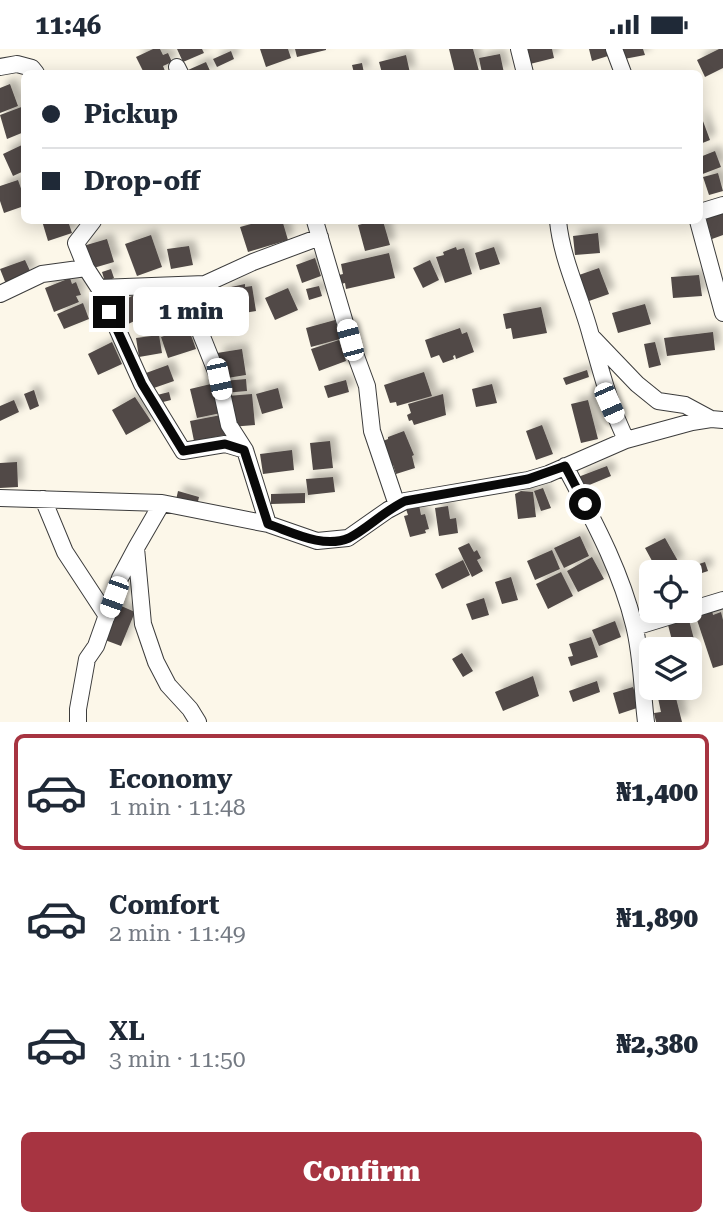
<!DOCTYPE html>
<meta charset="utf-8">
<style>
:root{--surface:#fff;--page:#f2f2f3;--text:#1f2937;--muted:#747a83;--line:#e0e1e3;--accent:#a73441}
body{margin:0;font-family:"Roboto Serif",serif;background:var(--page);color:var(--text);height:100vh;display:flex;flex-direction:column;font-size:26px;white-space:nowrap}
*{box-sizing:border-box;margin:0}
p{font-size:23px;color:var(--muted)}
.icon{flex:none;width:38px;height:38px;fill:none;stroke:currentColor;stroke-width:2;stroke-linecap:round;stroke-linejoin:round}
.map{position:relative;height:673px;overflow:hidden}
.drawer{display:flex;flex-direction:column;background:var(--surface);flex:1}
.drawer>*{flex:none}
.guide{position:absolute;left:21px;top:21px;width:682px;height:154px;border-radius:10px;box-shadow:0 4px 18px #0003;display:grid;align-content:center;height:154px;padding:0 21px;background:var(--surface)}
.controls{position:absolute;left:639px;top:511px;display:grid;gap:14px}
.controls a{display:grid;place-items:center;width:63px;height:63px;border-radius:10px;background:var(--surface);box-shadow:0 4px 18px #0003;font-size:35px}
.end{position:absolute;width:32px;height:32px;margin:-16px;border:9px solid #090909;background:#fff;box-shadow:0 0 0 4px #fff}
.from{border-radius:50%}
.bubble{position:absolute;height:49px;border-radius:10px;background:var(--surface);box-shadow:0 4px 18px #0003;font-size:23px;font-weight:800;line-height:49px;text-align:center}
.car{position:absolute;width:21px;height:42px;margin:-21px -10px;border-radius:9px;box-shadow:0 0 5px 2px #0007;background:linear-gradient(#fff 24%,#345 0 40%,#fff 0 76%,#345 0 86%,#fff 0)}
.guide b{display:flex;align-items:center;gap:24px;height:66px;font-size:26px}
.guide b+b{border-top:2px solid var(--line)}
.guide i{width:18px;height:18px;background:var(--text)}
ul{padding:12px 0 0;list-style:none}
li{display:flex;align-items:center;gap:21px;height:116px;margin:0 14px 10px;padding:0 7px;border:4px solid transparent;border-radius:10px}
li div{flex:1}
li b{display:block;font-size:26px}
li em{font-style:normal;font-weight:800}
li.on{border-color:var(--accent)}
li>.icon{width:63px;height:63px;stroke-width:1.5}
.button{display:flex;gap:14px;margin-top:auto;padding:14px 21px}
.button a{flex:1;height:80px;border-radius:10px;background:var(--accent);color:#fff;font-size:28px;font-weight:800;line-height:80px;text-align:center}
.status{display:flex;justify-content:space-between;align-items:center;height:49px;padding:0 35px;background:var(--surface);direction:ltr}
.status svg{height:19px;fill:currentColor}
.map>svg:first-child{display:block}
.building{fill:#514a47;filter:url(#shadow)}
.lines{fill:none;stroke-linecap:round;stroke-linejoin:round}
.street-casing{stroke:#3c3c3c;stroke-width:18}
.street{stroke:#fff;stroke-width:16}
.route{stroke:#090909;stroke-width:9}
</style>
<div class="status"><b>11:46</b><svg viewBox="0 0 49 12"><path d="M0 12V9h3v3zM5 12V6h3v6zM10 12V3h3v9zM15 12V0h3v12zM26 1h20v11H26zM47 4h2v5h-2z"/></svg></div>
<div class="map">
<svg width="723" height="673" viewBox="0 0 723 673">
<defs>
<filter id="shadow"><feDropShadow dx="6" dy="-6" stdDeviation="3.5" flood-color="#0004"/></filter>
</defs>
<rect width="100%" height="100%" fill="#fcf7e9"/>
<!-- building -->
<path class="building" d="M153,0H160L163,6L168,4L172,13L163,17L165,22L159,24H144L136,8Z
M177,0H202L204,4L183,13Z
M260,0H288L291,9L266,18Z
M295,0H326V1L297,8Z
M449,0H473L479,22L455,24Z
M526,0H552L554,9L530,15Z
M589,0H606L608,7L592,12Z
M617,0H643L645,6L619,11Z
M719,0H723V19L705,28L697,11Z
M231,2L234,10L217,18L213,10Z
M500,5L504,24H482L479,9Z
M406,6L410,24H382L379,13Z
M206,13L211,24H190L188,21Z
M362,14L364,24H354L352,16Z
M10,35L18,57L0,64V39Z
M24,57V83L7,90L0,66Z
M700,64L710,91L700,95Z
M24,95V122L13,127L3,105Z
M715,102L721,118L700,126V108Z
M718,124L723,142L709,146L703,128Z
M18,131L24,148V157L4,164L0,152V137Z
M723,159V186L712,190L704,165Z
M42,172H68L72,184L48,192Z
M262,172H279L280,175L283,174L288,191L248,203L240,178Z
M374,172H383L390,196L365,202L358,176Z
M598,184L600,204L575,206L573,187Z
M151,186L162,218L137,227L125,195Z
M107,190L114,213L90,220L83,197Z
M189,197L193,216L171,220L167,200Z
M456,198L457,201L464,199L472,225L445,234L436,208L444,206L443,203Z
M494,198L500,215L480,221L475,204Z
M389,204L395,229L346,240L345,234L341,235L339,226L343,225L341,215Z
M315,209L321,227L302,234L296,216Z
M25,211L31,224L6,235L0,220Z
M430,211L439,231L423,239L413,219Z
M599,219L609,245L589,252L579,226Z
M111,220L114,229L105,233L102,223Z
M699,226L702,247L673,249L671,228Z
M70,229L72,235L76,233L81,246L76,247L79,253L54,263L45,239Z
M245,235V238L252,237L256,262L226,267L222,243L231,241V238Z
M319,237L322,247L309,251L306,240Z
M288,239L298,261L275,271L265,249Z
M134,246L145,267L126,276L116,255Z
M83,254L89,270L64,280L57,265Z
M645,255L651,275L618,284L612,264Z
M541,258L547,284L513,290L511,279L506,280L503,265Z
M191,270L193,277L188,278L196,300L168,309L161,288L182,281L179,274Z
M335,271L340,290L311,298L306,279Z
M460,279L462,285L467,283L474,303L456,310L455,306L453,307L454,310L443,314L439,306L431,309L425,291Z
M713,283L715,301L667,307L664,289Z
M159,286L162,304L139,308L136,289Z
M339,291L346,312L319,322L311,300Z
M112,293L122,315L98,326L88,305Z
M655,293L661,316L649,319L644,295Z
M242,300L246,326L221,330L217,304Z
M168,316L174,332L151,340L146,324Z
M587,321L589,328L566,336L563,329Z
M424,323L432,347L397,357L396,353L390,354L384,336Z
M246,330L247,342L224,344L223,332Z
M346,331L349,343L328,349L324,337Z
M215,334L221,364L197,369L190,340Z
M492,335L497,354L476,358L472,340Z
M278,339L283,359L262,365L256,345Z
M34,341L39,357L30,361L24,345Z
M169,343L171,351L159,354L157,346Z
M252,345L255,376L230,378L227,347Z
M443,345L446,366L414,376L412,371L409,372L407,366L411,364L408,355Z
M135,348L151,372L126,386L112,361Z
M14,351L19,363L0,372V357Z
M588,351L598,390L581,394L571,355Z
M221,366L225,386L194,392L190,372Z
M542,376L553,405L536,411L526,382Z
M404,382L414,406L412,407L415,419L396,425L393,416L388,418L383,392L388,390V388Z
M330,392L333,419L313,421L310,394Z
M292,401L294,421L263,425L260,405Z
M17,413L18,438L0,439V414Z
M607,417L611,427L582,439L578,428Z
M333,428L335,443L308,446L306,430Z
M543,439L551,459L541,462L534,442Z
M178,442L199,448L197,457L176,451Z
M521,442L533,443L536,468L518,470L515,445Z
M305,444V454L271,455V445Z
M419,456L421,466L425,465L429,480L425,481L426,484L410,488L404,467L408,466L406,460Z
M448,457L450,470L456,469L458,484L439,487L435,459Z
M580,487L589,507L564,519L554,499Z
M665,489L678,512L663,523L661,519L657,521L645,499Z
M469,494L474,503L477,501L481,509L477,511L483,522L472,528L458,499Z
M552,501L560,520L535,531L527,512Z
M592,508L604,530L578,543L567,522Z
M463,511L470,526L442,540L435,525Z
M705,513L708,522L696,526L693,517Z
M561,523L573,547L548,560L536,535Z
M511,528L518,551L502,555L495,533Z
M484,549L489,566L472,571L466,555Z
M119,556L135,563L121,597L105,591Z
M712,561L713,566L721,563L723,571V616L713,619L697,571L701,569L700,565Z
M689,571L695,594L674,599L668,576Z
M615,572L621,588L599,597L592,581Z
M591,588L598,608L571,617L568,608L573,607L569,595Z
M462,604L473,622L463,628L452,610Z
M533,627L539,647L503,662L495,643Z
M597,632L600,643L573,653L569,642Z
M633,638L640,658L619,665L613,644Z
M675,645L682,673H656L654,664L661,663L658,649Z"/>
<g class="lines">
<!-- street casing -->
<g class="street-casing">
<path id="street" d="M519,0L525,24
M614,0L623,24
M0,18L17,15L32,19L36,24
M177,18L180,24
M700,163L723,156
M93,172L76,194L86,219L99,239L205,235L253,213L320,188
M315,172L350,291L367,337L372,382L397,456
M558,172C562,212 581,248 591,287C602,325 609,355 626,391
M698,172L723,264
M205,235L201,285L219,330L229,376L245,401L268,475
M99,239L142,335L183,402L225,395L245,401
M0,245L42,225L86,219
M592,288L637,335L658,352L685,356L711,370
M565,417C592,469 620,519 634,576C642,607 642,641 646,673
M0,449L162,454
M43,450L65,503L107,567
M690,561L723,551
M635,578L687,562
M78,673V660L87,610L96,597L120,529L136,499
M198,673L190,660L168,636L156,613L143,575L136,499L162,454L268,475L317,492L348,489L388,461L405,452L528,431L548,425L626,391L692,373L711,370L723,371"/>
</g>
<!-- street -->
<use href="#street" class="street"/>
</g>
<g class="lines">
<!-- route -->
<path class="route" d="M109,263L142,335L183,402L225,395L244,401L268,475C292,483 323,500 349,489C367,480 384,462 405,452L528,430L565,417L585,455"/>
</g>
</svg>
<div class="controls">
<a><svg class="icon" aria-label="locate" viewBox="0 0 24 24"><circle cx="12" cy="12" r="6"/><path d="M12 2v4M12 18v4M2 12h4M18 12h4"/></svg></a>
<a><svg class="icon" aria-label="layers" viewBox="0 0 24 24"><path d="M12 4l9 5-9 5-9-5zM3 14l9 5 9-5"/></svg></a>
</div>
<i class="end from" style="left:585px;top:455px"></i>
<i class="end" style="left:109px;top:263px"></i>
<div class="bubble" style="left:133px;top:238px;width:116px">1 min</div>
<i class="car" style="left:350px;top:291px;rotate:345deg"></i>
<i class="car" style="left:219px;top:330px;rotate:168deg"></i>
<i class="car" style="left:609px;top:354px;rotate:156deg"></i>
<i class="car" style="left:114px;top:548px;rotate:200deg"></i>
<div class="guide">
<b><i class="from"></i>Pickup</b>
<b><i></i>Drop-off</b>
</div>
</div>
<section class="drawer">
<ul>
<li class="on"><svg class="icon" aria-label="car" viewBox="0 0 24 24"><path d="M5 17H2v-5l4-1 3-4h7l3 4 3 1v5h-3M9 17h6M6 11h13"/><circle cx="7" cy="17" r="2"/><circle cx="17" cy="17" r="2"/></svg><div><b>Economy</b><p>1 min · 11:48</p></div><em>₦1,400</em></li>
<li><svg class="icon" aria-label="car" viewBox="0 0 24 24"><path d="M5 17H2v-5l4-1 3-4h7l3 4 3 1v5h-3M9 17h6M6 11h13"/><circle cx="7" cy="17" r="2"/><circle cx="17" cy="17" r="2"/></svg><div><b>Comfort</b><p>2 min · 11:49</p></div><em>₦1,890</em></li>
<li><svg class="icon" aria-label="car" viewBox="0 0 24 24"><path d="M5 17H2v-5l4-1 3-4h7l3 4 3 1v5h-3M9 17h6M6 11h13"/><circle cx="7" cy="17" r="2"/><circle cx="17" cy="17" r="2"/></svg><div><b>XL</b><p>3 min · 11:50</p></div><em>₦2,380</em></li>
</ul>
<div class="button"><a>Confirm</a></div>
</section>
